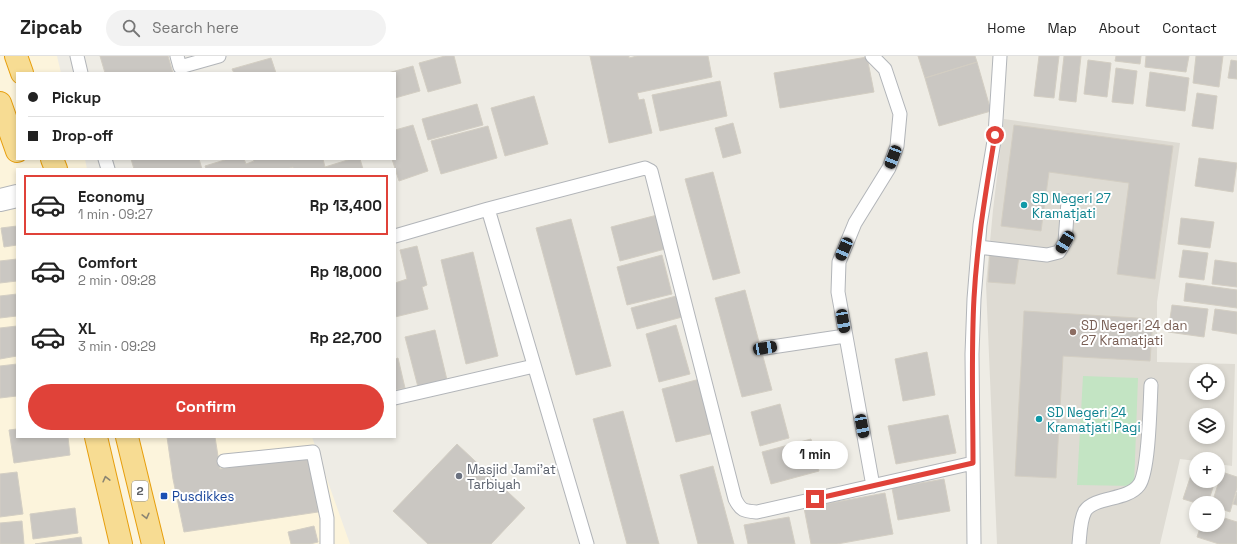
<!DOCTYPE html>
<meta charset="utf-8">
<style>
:root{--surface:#fff;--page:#f2f2f2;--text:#222;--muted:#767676;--line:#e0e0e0;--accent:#e04239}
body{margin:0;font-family:"Space Grotesk",sans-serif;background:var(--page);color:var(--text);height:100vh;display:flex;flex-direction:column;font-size:15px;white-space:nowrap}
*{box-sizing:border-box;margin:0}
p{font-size:13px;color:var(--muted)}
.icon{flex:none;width:22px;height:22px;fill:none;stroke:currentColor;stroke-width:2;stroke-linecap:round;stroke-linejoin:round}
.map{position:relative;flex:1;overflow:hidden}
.sheet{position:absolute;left:16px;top:112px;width:380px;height:270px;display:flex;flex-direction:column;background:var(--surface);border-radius:0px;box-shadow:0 2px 6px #0003}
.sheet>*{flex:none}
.banner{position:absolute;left:16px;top:16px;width:380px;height:88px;border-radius:0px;box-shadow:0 2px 6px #0003;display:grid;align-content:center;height:88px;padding:0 12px;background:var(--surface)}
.controls{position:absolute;left:1189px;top:308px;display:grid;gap:8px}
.controls a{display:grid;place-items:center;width:36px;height:36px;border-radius:50%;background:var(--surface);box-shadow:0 2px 6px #0003;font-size:20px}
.end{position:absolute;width:18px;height:18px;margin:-9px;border:5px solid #e04239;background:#fff;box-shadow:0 0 0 2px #fff}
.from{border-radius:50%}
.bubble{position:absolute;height:28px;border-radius:14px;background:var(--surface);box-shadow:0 2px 6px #0003;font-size:13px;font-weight:600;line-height:28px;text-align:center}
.car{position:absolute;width:12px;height:24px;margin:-12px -6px;border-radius:5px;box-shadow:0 0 3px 1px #0007;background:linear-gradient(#222 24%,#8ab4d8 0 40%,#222 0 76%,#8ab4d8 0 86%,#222 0)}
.banner b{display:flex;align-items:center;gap:14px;height:38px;font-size:15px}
.banner b+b{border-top:1px solid var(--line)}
.banner i{width:10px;height:10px;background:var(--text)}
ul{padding:7px 0 0;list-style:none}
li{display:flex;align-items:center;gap:12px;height:60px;margin:0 8px 6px;padding:0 4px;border:2px solid transparent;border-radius:0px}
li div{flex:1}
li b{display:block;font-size:15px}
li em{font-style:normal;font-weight:600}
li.selected{border-color:var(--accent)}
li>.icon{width:36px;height:36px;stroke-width:1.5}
.button{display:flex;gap:8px;margin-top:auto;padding:8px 12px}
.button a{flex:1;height:46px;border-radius:24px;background:var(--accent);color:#fff;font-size:16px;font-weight:600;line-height:46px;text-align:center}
header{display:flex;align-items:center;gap:24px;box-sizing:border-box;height:56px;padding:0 20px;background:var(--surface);border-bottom:1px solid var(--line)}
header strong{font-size:19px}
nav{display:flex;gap:22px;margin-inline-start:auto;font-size:14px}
.search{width:280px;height:36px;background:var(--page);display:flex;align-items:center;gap:10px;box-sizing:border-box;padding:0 14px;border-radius:22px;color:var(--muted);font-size:15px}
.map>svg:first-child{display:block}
.commercial{fill:#fcf4dc}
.education{fill:#dedbd3;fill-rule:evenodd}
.green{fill:#c3e4c3}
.building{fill:#cac7c2;stroke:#d3cec3}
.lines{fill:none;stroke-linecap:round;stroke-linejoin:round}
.lane-casing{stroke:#b2b5b9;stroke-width:15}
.street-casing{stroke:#b2b5b9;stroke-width:24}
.highway-casing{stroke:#e79e0c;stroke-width:24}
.lane{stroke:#fff;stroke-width:13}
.street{stroke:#fff;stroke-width:22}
.highway{stroke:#f7dc93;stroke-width:22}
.oneway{stroke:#8b8572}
.route{stroke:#e04239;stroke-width:5}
.culture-dot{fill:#0f9aa8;stroke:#fff;stroke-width:1.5}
.education-dot{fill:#8d6e63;stroke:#fff;stroke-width:1.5}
.worship-dot{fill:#6b7280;stroke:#fff;stroke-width:1.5}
.transit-dot{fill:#1a4fb4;stroke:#fff;stroke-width:1.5}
.labels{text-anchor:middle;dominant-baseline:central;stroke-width:4;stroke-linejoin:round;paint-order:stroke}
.shield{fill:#fff;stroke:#8e9092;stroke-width:1}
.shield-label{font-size:12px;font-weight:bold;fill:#5d6064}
.culture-label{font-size:13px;fill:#0d838f;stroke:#fff;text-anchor:start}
.education-label{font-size:13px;fill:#785e54;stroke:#fff;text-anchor:start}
.worship-label{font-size:13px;fill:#5b616d;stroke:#fff;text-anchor:start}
.transit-label{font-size:13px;fill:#164399;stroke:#fff;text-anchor:start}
</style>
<header>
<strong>Zipcab</strong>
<div class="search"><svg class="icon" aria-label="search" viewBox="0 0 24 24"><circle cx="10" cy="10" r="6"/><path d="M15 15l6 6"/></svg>Search here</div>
<nav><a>Home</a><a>Map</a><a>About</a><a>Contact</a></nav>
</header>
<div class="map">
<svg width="1237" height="488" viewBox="0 0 1237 488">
<rect width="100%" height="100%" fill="#eeece5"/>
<!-- commercial -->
<path class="commercial" d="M0,0H57L61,17H17V103H85L87,113H17V381H312L350,488H0Z"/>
<!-- education -->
<path class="education" d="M1004,63L1180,87L1157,246V306L1235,308L1232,410L1218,408V403H1196V405L1180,403L1160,488H997L986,228L993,154ZM1196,315H1218V337H1196ZM1196,359H1218V381H1196Z"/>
<!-- green -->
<path class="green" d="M1083,320L1138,322L1134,430L1077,429Z"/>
<!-- building -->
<path class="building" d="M100,0H168L173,17H105Z
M445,0H454L461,27L428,36L419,7Z
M590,0H629V2L637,0H708L712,21L637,37L639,44L644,43L652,77L609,87Z
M918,0H975L977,6L925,22Z
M1039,0H1059L1054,42L1034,40Z
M1064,0H1081L1076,46L1059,44Z
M1116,0H1141L1140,8L1115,5Z
M1146,0H1189L1186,16L1145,11Z
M1196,0H1223L1219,31L1193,27Z
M867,1L874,36L780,52L774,17Z
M271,2L276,17H234L232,13Z
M1088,4L1111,7L1107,41L1084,38Z
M1231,4L1237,5V23L1228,22Z
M977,6L991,55L939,70L925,22Z
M413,10L420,35L395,42V17H388Z
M1116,12L1137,15L1133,48L1112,46Z
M1150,16L1189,22L1185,55L1146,50Z
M720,25L727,60L660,75L652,39Z
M1197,37L1217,40L1213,73L1192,70Z
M534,40L548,88L505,100L491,52Z
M477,48L483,69L428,84L422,63Z
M733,67L741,97L723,102L715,72Z
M413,69L428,115L399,125L392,103H395V74Z
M1014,69L1173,90L1155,223L1117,218L1129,127L1049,116L1041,175L1001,170Z
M488,70L497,102L441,118L431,85Z
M1199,102L1237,107L1233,136L1195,130Z
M131,103H199L202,113H134Z
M228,103H244L246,108L254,105L253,103H323L325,111L351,103H360L363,113H293V111L287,113H206L205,110Z
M713,116L740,217L713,224L685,123Z
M661,158L669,192L620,205L611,171Z
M1181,162L1214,166L1210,192L1178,188Z
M571,163L611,310L576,319L536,172Z
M17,170V189L4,191L1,172Z
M417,190L427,229L422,231L428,253L395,261V227L407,223L400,194Z
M1183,194L1208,197L1204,224L1179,221Z
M473,196L498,300L466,308L441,204Z
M990,197L1019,200L1015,228L988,226Z
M662,199L672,238L627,249L617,211Z
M17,203V225L0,227V205Z
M1215,204L1237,207V231L1212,228Z
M1186,227L1237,234V252L1184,245Z
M745,234L772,334L742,341L715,242Z
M17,238V260L0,262V240Z
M680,239L686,260L637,273L631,252Z
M1172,249L1208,253L1204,281L1168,276Z
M1215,253L1237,256V278L1212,274Z
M1024,255L1153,263L1150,305L1063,300L1056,422L1015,420Z
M676,269L690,318L659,326L646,278Z
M17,270V300L0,303V272Z
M435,274L447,324L418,331L405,281Z
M927,296L935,339L903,345L895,303Z
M398,302L405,332L395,334V303Z
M17,308V340L0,342V310Z
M700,323L714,377L676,386L662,333Z
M780,348L789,382L760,390L751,356Z
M623,355L659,488H627L593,363Z
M948,359L956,397L896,408L888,370Z
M17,373V381H68L70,399L14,407L9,374Z
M167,381H215L220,413L310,399L318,456L184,476L173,423Z
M811,383L819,415L771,428L762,396Z
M457,388L525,452L491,488H428L393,455Z
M713,410L734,488H698L680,419Z
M1194,410L1196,411V425H1215L1208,447H1196L1183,443Z
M17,416L23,458L0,461V418Z
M1222,416L1237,421V432L1230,456L1218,452V447H1212Z
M944,423L950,455L898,464L892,432Z
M1237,436V449L1233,448Z
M885,437L893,478L837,488H811L804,452Z
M75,452L78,477L33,483L30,458Z
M1218,460L1237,466V488H1219L1197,481L1201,469H1218Z
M789,461L795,488H748L744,469Z
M22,465L24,488H0V467Z
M314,470L318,486L310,488H291L288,476Z
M81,481L82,488H35Z"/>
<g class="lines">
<!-- lane casing -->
<g class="lane-casing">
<path id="lane" d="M77,0L81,17
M177,0L180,11L219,0
M872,0L885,13L900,58L897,90L889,112L855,167L839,206L838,236L873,430
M105,103L108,113
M488,153L587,488
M395,180L488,153L645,112L651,115L735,443C741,455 744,455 757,456L973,407
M978,191L1047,199L1059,196L1065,186L1068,145
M765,292L845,280
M395,342L534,310
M224,405L313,396L327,462V488
M974,488L972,298L974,243L980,169L995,79L1000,0
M1079,488C1080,478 1080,464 1085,455C1095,440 1127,445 1139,429C1149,416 1150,349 1151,329"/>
</g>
<!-- street casing -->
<g class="street-casing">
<path id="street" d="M0,144L17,140"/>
</g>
<!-- highway casing -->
<g class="highway-casing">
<path id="highway" d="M16,0L22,17
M0,47L17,95
M52,103L56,113
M96,381L121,488
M127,381L153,488"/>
</g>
<!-- lane -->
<use href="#lane" class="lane"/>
<!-- street -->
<use href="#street" class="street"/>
<!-- highway -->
<use href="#highway" class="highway"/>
</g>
<!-- one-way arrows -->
<defs><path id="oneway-chevron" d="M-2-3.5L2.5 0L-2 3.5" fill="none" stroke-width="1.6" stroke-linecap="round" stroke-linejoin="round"/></defs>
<g class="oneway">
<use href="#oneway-chevron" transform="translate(106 423) rotate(-104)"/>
<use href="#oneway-chevron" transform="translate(146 460) rotate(76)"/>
</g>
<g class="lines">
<!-- route -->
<path class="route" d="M815,443L973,407C973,352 971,297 974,242C977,187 986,134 995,79"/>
</g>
<!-- markers -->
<g class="culture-dot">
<circle cx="1024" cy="149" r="4"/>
<circle cx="1039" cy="363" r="4"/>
</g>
<circle class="education-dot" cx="1073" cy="276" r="4"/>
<circle class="worship-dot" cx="459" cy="420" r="4"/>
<rect class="transit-dot" x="160" y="436" width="8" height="8" rx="2"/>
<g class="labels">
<!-- shield labels -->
<rect class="shield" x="132" y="425" width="16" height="20" rx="3"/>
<g class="shield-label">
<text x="140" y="435">2</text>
</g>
<!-- culture labels -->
<g class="culture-label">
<text x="1032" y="142">SD Negeri 27<tspan x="1032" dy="15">Kramatjati</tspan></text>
<text x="1047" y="356">SD Negeri 24<tspan x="1047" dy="15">Kramatjati Pagi</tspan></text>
</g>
<!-- education labels -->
<g class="education-label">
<text x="1081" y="269">SD Negeri 24 dan<tspan x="1081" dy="15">27 Kramatjati</tspan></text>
</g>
<!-- worship labels -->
<g class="worship-label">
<text x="467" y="413">Masjid Jami'at<tspan x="467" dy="15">Tarbiyah</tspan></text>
</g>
<!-- transit labels -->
<g class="transit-label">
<text x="172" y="440">Pusdikkes</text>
</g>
</g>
</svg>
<div class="controls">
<a><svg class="icon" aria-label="locate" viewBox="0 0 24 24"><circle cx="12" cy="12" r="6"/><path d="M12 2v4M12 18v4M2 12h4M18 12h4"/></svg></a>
<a><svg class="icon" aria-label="layers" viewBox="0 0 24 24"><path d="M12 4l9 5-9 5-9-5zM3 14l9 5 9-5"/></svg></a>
<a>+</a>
<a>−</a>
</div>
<i class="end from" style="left:995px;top:79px"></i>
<i class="end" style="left:815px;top:443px"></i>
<div class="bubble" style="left:782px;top:385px;width:66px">1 min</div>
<i class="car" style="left:893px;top:101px;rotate:201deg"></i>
<i class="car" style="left:1065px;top:186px;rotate:211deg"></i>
<i class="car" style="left:844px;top:193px;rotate:203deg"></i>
<i class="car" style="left:843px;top:265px;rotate:170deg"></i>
<i class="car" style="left:765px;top:292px;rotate:81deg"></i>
<i class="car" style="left:862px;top:370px;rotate:169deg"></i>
<div class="banner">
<b><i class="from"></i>Pickup</b>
<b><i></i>Drop-off</b>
</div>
<section class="sheet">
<ul>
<li class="selected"><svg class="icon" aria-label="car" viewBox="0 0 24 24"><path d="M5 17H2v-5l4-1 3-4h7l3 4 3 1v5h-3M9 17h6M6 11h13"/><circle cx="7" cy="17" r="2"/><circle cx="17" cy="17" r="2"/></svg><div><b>Economy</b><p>1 min · 09:27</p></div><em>Rp 13,400</em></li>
<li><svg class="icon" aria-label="car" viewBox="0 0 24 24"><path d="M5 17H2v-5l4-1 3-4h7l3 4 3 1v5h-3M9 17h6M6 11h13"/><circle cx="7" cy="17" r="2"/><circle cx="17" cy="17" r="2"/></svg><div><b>Comfort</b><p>2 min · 09:28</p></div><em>Rp 18,000</em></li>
<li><svg class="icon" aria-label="car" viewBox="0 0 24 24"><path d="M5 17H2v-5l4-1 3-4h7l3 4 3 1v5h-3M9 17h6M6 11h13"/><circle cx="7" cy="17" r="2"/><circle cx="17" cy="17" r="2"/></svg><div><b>XL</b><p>3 min · 09:29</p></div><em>Rp 22,700</em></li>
</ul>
<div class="button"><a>Confirm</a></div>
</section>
</div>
